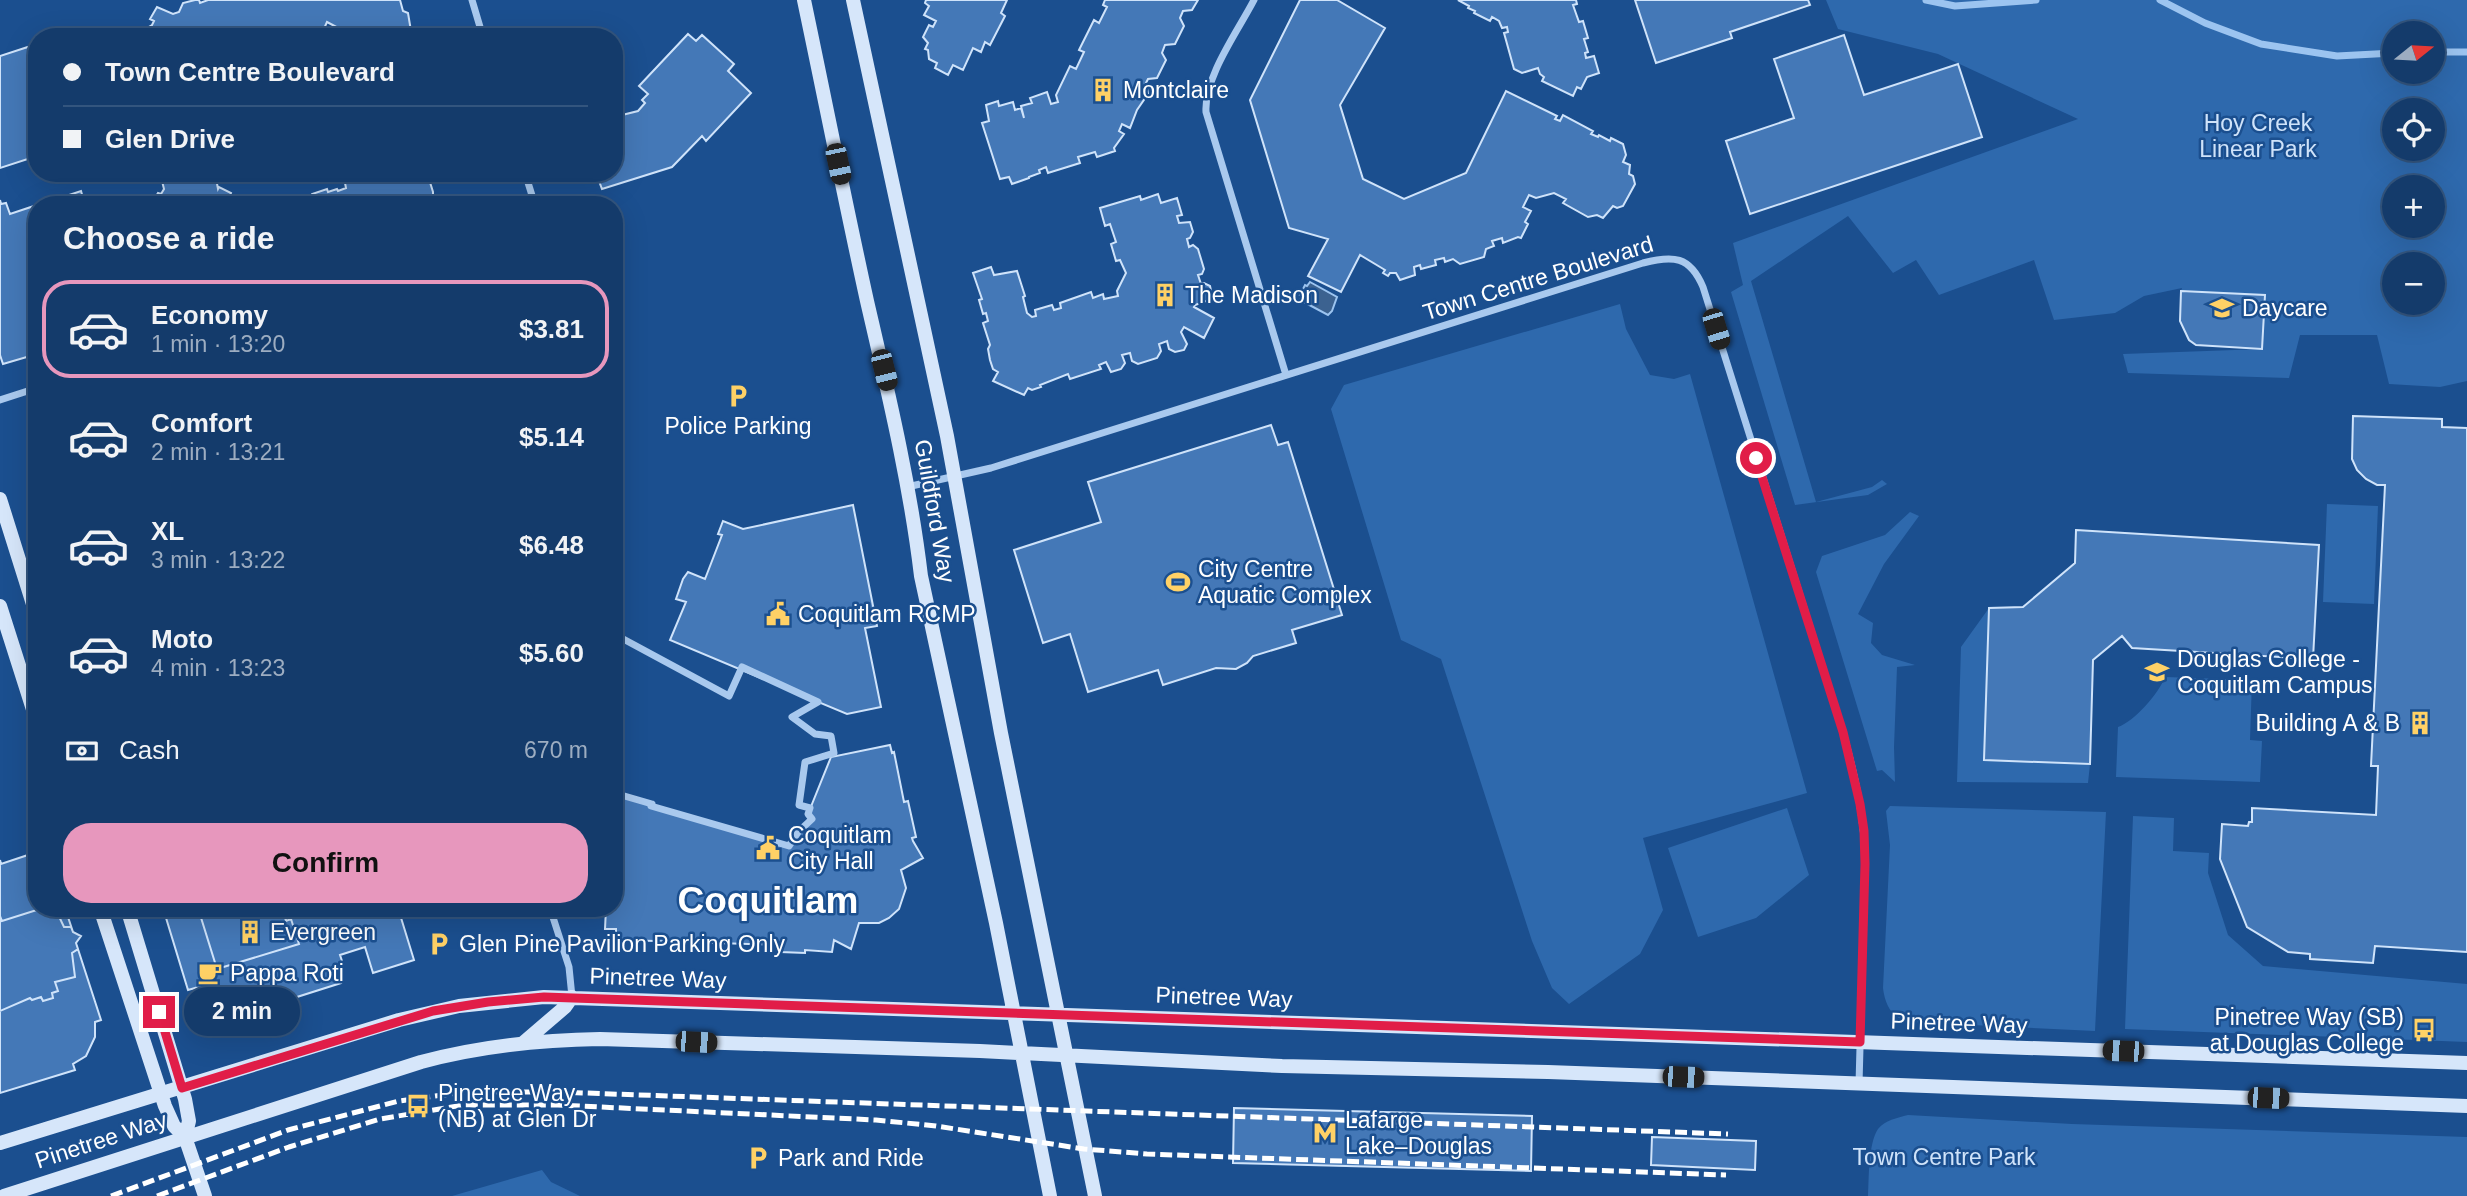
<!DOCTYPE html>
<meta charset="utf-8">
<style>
:root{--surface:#143b6b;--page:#1d4271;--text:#f1f3f6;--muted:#9dadc1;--line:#33557e;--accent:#e797bd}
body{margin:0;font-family:Arial,sans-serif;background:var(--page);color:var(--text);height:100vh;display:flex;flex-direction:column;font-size:26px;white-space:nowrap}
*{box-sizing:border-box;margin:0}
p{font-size:23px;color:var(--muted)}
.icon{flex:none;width:38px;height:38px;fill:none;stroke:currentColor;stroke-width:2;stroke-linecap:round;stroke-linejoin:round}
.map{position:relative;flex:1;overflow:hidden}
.sheet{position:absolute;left:28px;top:196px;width:595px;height:721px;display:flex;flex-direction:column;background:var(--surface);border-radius:28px;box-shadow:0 7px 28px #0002,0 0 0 2px var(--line)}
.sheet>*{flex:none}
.banner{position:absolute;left:28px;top:28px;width:595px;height:154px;border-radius:28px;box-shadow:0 7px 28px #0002,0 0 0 2px var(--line);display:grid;align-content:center;height:154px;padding:0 35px;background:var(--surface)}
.needle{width:46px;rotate:72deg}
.fabs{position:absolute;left:2382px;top:21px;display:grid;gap:14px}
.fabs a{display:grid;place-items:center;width:63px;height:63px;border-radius:50%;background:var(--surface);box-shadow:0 7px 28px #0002,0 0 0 2px var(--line);font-size:35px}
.end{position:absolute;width:32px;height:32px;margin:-16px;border:9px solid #e11d48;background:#fff;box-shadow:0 0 0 4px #fff}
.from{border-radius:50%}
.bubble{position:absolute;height:49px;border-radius:24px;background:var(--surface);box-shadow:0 7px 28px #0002,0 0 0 2px var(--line);font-size:23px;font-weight:700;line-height:49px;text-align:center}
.car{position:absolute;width:21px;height:42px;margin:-21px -10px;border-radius:9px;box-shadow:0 0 5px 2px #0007;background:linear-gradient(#222 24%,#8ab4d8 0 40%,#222 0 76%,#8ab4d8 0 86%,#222 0)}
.banner b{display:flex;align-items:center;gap:24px;height:66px;font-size:26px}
.banner b+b{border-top:2px solid var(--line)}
.banner i{width:18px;height:18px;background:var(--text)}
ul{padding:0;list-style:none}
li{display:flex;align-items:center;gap:21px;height:98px;margin:0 14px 10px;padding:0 21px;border:4px solid transparent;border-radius:28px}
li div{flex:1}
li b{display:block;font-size:26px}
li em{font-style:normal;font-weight:700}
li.active{border-color:var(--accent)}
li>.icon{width:63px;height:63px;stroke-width:1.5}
h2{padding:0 35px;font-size:32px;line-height:84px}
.pay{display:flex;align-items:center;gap:18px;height:77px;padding:0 35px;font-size:26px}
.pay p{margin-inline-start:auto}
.button{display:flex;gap:14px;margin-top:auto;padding:14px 35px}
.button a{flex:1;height:80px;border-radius:28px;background:var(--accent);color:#111;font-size:28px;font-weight:700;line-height:80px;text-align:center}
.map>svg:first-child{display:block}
.green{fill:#2e69ad;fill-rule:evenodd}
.water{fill:#3c6290;stroke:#9cc4f0;stroke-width:2}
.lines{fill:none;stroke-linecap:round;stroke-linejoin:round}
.stream{stroke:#9cc4f0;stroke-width:7}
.building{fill:#4478b7;stroke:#cfe3fa;stroke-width:2}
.street{stroke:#a9c9ee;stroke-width:7}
.secondary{stroke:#d6e6fa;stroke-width:14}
.rail{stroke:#fff;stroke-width:5;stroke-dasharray:12 5;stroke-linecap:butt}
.route{stroke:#e11d48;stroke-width:9}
.labels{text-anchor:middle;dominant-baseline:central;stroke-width:5;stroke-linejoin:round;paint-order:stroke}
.poi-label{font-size:23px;fill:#fff;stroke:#1b4f8f;text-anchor:start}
.park-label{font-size:23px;fill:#cfe3fa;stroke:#1b4f8f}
.street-label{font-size:23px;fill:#fff;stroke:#1b4f8f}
.town-label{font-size:37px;font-weight:bold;fill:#fff;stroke:#1b4f8f}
</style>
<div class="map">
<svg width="2467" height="1196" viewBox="0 0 2467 1196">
<rect width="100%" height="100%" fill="#1b4f8f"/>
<!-- green -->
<path class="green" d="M1826,0H2467V381L2440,387L2389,384L2377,335H2300L2289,378L2128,373L2123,354L2262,349L2264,295L2181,291L2182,288L2144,296L2115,313L2054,320L2034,260L1939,295L1916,260L1893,273L1848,216L1751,281L1816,502L1872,487L1882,480L1887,484L1868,495L1795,505L1731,292L1743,285L1733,243L2078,119L1938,54L1838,29ZM2394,33H2432V72H2394ZM2394,110H2432V149H2394ZM2394,187H2432V226H2394ZM2394,264H2432V303H2394Z
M1620,304L1626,329L1650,375L1674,379L1690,374L1807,793L1643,838L1663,910L1640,954L1569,1004L1552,988L1532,941L1441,659L1401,640L1331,409L1344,385Z
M2327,504L2378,506L2374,604L2323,602Z
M1910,512L1919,516L1884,564L1858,614L1873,623L1871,643L1882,655L1915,665L1897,667L1894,747L1895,782L1882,770L1877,771L1816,572L1822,556L1885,535Z
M1989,608L2090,764L2088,783L1957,782L1961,647Z
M2165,677L2252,680L2250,740L2262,741L2260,782L2116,777L2118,727C2135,721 2159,693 2165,677Z
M1890,806L2106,812L2095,1031L1910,1022C1892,1019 1885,1005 1883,988L1890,845L1886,811Z
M1787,808L1809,875L1756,918L1698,937L1668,848Z
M2133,816L2174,818L2173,851L2209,853L2208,873L2228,935L2263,966L2467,984V1042L2125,1029Z
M1908,1115L2072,1124L2467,1137V1196H1868C1869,1179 1868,1144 1878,1129C1885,1120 1897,1118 1908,1115Z
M542,1170L551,1182L580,1196H452Z"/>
<!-- water -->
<path class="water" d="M1310,282L1337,297L1332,311L1328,315L1300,300L1302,296L1300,295L1305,285L1307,286Z"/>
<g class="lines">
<!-- stream -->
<path class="stream" d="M1926,0L1955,6L2036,0
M2160,0L2205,23L2261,44L2337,56L2394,53
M2432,52H2467"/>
</g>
<!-- building -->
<path class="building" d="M195,0H199L200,3L208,0H400L403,11L408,13L412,37H341L344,31L327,22L323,31L307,36L306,33L300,35V37H132L152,25L154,21L150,19L157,7L173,14L179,12L183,3Z
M926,0H1007L1001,13L1005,16L990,45L985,42L981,52L973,48L963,70L953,65L948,75L935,68L937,63L929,59L928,50L925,49L928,43L923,37L929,25L933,27L936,21L924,15L929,6L925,3Z
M1105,0H1198L1192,10L1183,11L1180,18L1184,26L1175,44L1165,45L1162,53L1166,60L1157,78L1148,79L1144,87L1147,88L1148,94L1137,110L1130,128L1122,124L1119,131L1124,134L1114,148L1115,151L1097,157L1095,152L1078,157L1080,163L1048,173L1046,167L1039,170L1040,173L1029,177V178L1012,184L1009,177L1000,179L982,123L989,121L986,105L998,101L999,106L1013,102L1015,110L1021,108L1024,118L1021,106L1032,103L1030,98L1047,92L1051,104L1058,102L1056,95L1070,66L1076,69L1084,52L1079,50L1094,20L1099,23L1107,7L1103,5Z
M1300,0H1337L1385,28L1340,105L1363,179L1404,199L1466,173L1506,91L1557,116L1555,119L1560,121L1563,115L1593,131L1591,134L1598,137L1599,135L1610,141L1611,138L1623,144L1626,155L1623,162L1630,165L1629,174L1633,176L1635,184L1623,206L1617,208L1613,206L1603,218L1597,215L1588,217L1563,203L1566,199L1554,193L1536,198L1529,195L1523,207L1531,211L1525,222L1528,224L1521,238L1518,237L1503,243L1502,238L1492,241L1494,246L1486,249L1484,257L1460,264L1453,259L1445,262L1444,258L1435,260L1436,265L1421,269L1420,265L1414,267L1415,275L1400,280L1396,273H1390L1388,276L1383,273L1385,270L1360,255L1341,292L1308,276L1328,239L1289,228L1250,100Z
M1458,0H1576L1577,4L1573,5L1579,22L1583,21L1588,38L1584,39L1588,52L1585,53L1586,58L1594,56L1599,73L1587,77L1581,89L1577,87L1573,96L1542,81L1544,77L1540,74L1538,68L1522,73L1514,69L1504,33L1508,32L1507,27L1502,28L1499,21L1492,17L1490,21L1474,13L1475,11L1468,8L1469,6Z
M1635,0H1808L1810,5L1730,32L1732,38L1656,63Z
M688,34L696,41L702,35L734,64L728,71L751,93L706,141L702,136L672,167L602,189L596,173H614V105L618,116L638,111L645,103L642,100L648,94L639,86Z
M1844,35L1864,95L1958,64L1982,137L1750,214L1726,141L1794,118L1774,59Z
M37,44V156L0,168V56Z
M160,173H215L218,189L219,187L231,193L228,201L232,205H151L158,193L161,194L164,189Z
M375,173H382L388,177L387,179L402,173H421L423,181L429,179L433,192V205H300L307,202L312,194L327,189L328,192L337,189L338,191L346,188L345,183L359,178L364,182L372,179Z
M81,191L85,205H39Z
M1158,194L1161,203L1177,198L1182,215L1177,216L1179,223L1190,222L1193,232L1190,238L1187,239L1189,247L1193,245L1198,249L1204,269L1202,274L1198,275L1201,284L1204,283L1210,286L1212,295L1209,300L1195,305L1194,307L1214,318L1204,338L1184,327L1181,332L1187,344L1184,350L1175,352L1169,349L1167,341L1159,344L1161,351L1157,358L1138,364L1132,361L1130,353L1122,355L1125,363L1121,369L1111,372L1106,362L1099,365L1101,369L1070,379L1068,374L1040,385L1041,387L1032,390L1028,388L1024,395L993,381L998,372L993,369L990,360L988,349L990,345L983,323L988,321L986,313L983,314L979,300L982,299L973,273L991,267L994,275L1017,271L1025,296L1023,297L1027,313L1032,317L1036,316L1035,310L1052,305L1054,310L1061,308L1060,303L1091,292L1093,298L1103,294L1104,299L1118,296L1117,291L1126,273L1120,260L1116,261L1111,244L1116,242L1110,224L1105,226L1100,208L1140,196L1141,200Z
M0,200L1,204L6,203L10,214L37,205V354L3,364L0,355Z
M2181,291L2265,295L2262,349L2196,345L2189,340L2180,321Z
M2353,416L2442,419V427L2467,428V952L2375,946L2373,963L2310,959V954L2288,952L2247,927L2220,859L2222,824L2248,826L2249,822H2252V808L2376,815L2378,766H2371L2385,485H2377L2366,479L2357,470L2352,459Z
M1271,425L1278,445L1288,442L1342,615L1292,630L1296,643L1253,656L1247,663L1236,669L1216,668L1163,685L1158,670L1088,692L1070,634L1043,643L1014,550L1101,522L1088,482Z
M853,505L877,626L865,628L881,707L847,714L670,640L686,602L676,599L683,579L688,572L705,579L722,535L718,534L723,521L743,529Z
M2076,530L2319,545L2313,659L2132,648L2122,636L2093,660L2090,764L1984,760L1989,608L2023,607L2075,563Z
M890,745L892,753L894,752L904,802L908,801L916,837L912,838L913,841L923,858L901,870L906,888L899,909L889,918L879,923H859L851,949L834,940L832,952L805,950V953L781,952L782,945L624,940L616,937V929H605L606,908H614V861H618V832L614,831V807L619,796L789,846L812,819L808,814L831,757Z
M37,852V908H65L73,932L81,936L76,943L101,1020L95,1022V1037L86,1056L73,1064L75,1070L0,1093V860L1,864Z
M43,908H55L64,927H71L73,932L81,936L76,943L78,949L72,953L75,977L55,982L58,991L52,993L53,998L43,1001L41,997L32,1000L30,998L0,1011V916L2,921Z
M163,908H398L414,960L373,973L365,947L340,955L343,964L336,967L341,983L237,1016L231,996L214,1001L209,984L188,990Z
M198,908H282L286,921L291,919L299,944L217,969Z
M1234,1108L1532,1116L1531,1171L1233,1163Z
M1652,1137L1756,1141L1755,1170L1651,1165Z"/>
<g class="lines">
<!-- street -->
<path class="street" d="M472,0L483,37
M1254,0C1238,31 1204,77 1206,112L1286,375
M525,173L535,205
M0,400L37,388
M614,456L620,490L614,516
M907,487L991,468L1643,263C1673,255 1690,256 1703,287L1843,732C1855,776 1865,818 1865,864L1859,1084
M614,634L729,696L742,667L818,702L792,717L815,734L831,736L834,753L805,762L799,805L810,808L808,814L812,819L798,832L789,846L651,806L652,804L614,793
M550,908L569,967L572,997"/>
<!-- secondary -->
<path class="secondary" d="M804,0C825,100 845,201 867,301C888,392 910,483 921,576L996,923L1050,1196
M853,0L947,436L1001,733L1095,1196
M0,499L37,617
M0,606L37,722
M100,908L165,1106L174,1126L185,1137L205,1196
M127,908L185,1099L189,1121L185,1137
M523,1043L565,1007L572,997
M0,1143L399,1020L459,1006L544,997L2467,1063
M4,1196L421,1062C480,1046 539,1040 600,1039L980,1051L1282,1066L1548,1072L2467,1106"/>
<!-- rail -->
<path class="rail" d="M111,1196L288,1130L399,1101L465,1092H557L1728,1134
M157,1196L289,1147L380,1119L463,1105H558L876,1120L936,1126L1084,1149L1147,1154L1726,1175"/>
</g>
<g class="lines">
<!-- route -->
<path class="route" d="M159,1012L182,1088L433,1011L488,1002L544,997L1860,1042L1865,864L1864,831L1860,804L1843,732L1756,458"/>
</g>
<!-- icons -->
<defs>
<g id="building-bare" transform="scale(1.89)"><path d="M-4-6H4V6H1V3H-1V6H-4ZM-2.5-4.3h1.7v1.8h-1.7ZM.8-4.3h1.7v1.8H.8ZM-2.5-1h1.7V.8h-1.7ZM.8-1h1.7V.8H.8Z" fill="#ffd166" stroke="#1b4f8f" stroke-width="2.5" paint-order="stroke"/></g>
<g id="school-bare" transform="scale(1.89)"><path d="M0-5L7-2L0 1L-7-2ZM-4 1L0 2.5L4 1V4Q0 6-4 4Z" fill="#ffd166" stroke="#1b4f8f" stroke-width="2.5" paint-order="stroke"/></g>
<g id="parking-bare" transform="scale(1.89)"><path d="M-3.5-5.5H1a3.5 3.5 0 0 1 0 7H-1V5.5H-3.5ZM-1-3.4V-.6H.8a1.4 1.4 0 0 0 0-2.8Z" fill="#ffd166" stroke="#1b4f8f" stroke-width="2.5" paint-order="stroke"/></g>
<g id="stadium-bare" transform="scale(1.89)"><path d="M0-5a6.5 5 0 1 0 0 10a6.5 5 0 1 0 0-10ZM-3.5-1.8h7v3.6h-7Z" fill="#ffd166" stroke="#1b4f8f" stroke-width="2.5" paint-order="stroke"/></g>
<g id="civic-bare" transform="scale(1.89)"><path d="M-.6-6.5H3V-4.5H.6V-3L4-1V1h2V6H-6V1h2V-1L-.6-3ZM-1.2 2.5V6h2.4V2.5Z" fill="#ffd166" stroke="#1b4f8f" stroke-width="2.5" paint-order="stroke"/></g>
<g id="university-bare" transform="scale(1.89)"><path d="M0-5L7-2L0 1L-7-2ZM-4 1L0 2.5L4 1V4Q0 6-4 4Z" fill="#ffd166" stroke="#1b4f8f" stroke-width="2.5" paint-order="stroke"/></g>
<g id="cafe-bare" transform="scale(1.89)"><path d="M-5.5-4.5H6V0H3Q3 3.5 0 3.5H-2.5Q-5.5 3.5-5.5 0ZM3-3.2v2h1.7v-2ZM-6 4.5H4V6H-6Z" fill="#ffd166" stroke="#1b4f8f" stroke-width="2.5" paint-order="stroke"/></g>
<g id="bus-bare" transform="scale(1.89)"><path d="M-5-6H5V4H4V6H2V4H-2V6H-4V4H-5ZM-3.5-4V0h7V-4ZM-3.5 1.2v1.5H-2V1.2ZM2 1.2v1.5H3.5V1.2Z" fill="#ffd166" stroke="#1b4f8f" stroke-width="2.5" paint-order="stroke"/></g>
<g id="metro-bare" transform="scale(1.89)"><path d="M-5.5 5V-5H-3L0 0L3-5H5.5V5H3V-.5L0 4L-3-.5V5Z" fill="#ffd166" stroke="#1b4f8f" stroke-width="2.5" paint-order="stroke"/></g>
</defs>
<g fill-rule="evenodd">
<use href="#building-bare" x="1103" y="90"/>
<use href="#building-bare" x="1165" y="295"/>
<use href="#school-bare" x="2222" y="308"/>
<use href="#parking-bare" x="738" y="396"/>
<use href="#stadium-bare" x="1178" y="582"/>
<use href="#civic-bare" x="778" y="614"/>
<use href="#university-bare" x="2157" y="672"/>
<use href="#building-bare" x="2420" y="723"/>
<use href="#civic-bare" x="768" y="848"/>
<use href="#building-bare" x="250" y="932"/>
<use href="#parking-bare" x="439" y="944"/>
<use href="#cafe-bare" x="210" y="973"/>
<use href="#bus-bare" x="2424" y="1030"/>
<use href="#bus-bare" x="418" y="1106"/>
<use href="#metro-bare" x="1325" y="1133"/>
<use href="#parking-bare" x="758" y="1158"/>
</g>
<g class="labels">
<!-- poi labels -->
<g class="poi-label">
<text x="1123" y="90">Montclaire</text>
<text x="1185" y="295">The Madison</text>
<text x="2242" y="308">Daycare</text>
<text x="738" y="426" text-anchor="middle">Police Parking</text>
<text x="1198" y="569">City Centre<tspan x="1198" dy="26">Aquatic Complex</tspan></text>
<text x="798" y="614">Coquitlam RCMP</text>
<text x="2177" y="659">Douglas College -<tspan x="2177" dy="26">Coquitlam Campus</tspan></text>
<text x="2400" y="723" text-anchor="end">Building A &amp; B</text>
<text x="788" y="835">Coquitlam<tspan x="788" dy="26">City Hall</tspan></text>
<text x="270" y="932">Evergreen</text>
<text x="459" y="944">Glen Pine Pavilion Parking Only</text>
<text x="230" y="973">Pappa Roti</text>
<text x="2404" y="1017" text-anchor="end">Pinetree Way (SB)<tspan x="2404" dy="26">at Douglas College</tspan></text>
<text x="438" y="1093">Pinetree Way<tspan x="438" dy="26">(NB) at Glen Dr</tspan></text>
<text x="1345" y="1120">Lafarge<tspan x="1345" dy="26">Lake–Douglas</tspan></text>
<text x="778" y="1158">Park and Ride</text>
</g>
<!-- park labels -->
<g class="park-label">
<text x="2258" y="123">Hoy Creek<tspan x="2258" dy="26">Linear Park</tspan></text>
<text x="1944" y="1157">Town Centre Park</text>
</g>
<!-- street labels -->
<g class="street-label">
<text transform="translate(1538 278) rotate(-17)">Town Centre Boulevard</text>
<text transform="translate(935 511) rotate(80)">Guildford Way</text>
<text transform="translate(658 978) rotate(2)">Pinetree Way</text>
<text transform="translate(1224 997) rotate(2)">Pinetree Way</text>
<text transform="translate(1959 1023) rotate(2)">Pinetree Way</text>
<text transform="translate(101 1140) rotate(-18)">Pinetree Way</text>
</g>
<!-- town labels -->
<g class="town-label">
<text x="768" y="900">Coquitlam</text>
</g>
</g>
</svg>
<div class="fabs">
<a><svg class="needle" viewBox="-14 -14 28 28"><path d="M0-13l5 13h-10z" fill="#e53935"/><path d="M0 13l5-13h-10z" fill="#9dadc1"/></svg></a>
<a><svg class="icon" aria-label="locate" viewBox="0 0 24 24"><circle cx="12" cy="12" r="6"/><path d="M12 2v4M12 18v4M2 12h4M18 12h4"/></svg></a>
<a>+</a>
<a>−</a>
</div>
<i class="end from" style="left:1756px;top:458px"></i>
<i class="end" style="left:159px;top:1012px"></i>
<div class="bubble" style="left:184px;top:987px;width:116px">2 min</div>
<i class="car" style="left:838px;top:164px;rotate:168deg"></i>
<i class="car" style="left:1716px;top:329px;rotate:163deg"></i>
<i class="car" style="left:884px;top:370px;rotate:166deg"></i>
<i class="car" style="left:696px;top:1042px;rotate:93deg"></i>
<i class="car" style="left:2123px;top:1051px;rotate:272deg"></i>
<i class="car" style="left:1683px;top:1077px;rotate:92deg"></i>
<i class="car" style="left:2268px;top:1098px;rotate:92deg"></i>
<div class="banner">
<b><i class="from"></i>Town Centre Boulevard</b>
<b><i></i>Glen Drive</b>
</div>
<section class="sheet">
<h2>Choose a ride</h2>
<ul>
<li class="active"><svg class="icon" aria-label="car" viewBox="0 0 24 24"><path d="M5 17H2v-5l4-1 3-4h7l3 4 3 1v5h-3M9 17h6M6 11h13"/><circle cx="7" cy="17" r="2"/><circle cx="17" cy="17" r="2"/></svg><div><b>Economy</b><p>1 min · 13:20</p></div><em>$3.81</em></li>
<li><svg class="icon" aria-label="car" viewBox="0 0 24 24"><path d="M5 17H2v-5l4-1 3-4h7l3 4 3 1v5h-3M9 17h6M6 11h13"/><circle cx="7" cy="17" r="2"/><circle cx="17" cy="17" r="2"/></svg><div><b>Comfort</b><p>2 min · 13:21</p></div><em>$5.14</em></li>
<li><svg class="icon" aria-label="car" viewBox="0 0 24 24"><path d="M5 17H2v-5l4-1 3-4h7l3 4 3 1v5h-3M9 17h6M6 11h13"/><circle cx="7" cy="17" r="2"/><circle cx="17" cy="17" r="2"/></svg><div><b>XL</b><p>3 min · 13:22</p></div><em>$6.48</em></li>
<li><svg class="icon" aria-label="car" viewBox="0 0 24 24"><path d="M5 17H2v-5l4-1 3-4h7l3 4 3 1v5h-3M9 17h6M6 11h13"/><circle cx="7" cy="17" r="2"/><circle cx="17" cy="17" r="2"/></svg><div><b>Moto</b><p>4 min · 13:23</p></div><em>$5.60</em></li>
</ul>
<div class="pay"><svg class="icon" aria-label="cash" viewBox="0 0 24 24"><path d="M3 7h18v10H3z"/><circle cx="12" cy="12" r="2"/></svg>Cash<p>670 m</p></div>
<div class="button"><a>Confirm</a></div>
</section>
</div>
